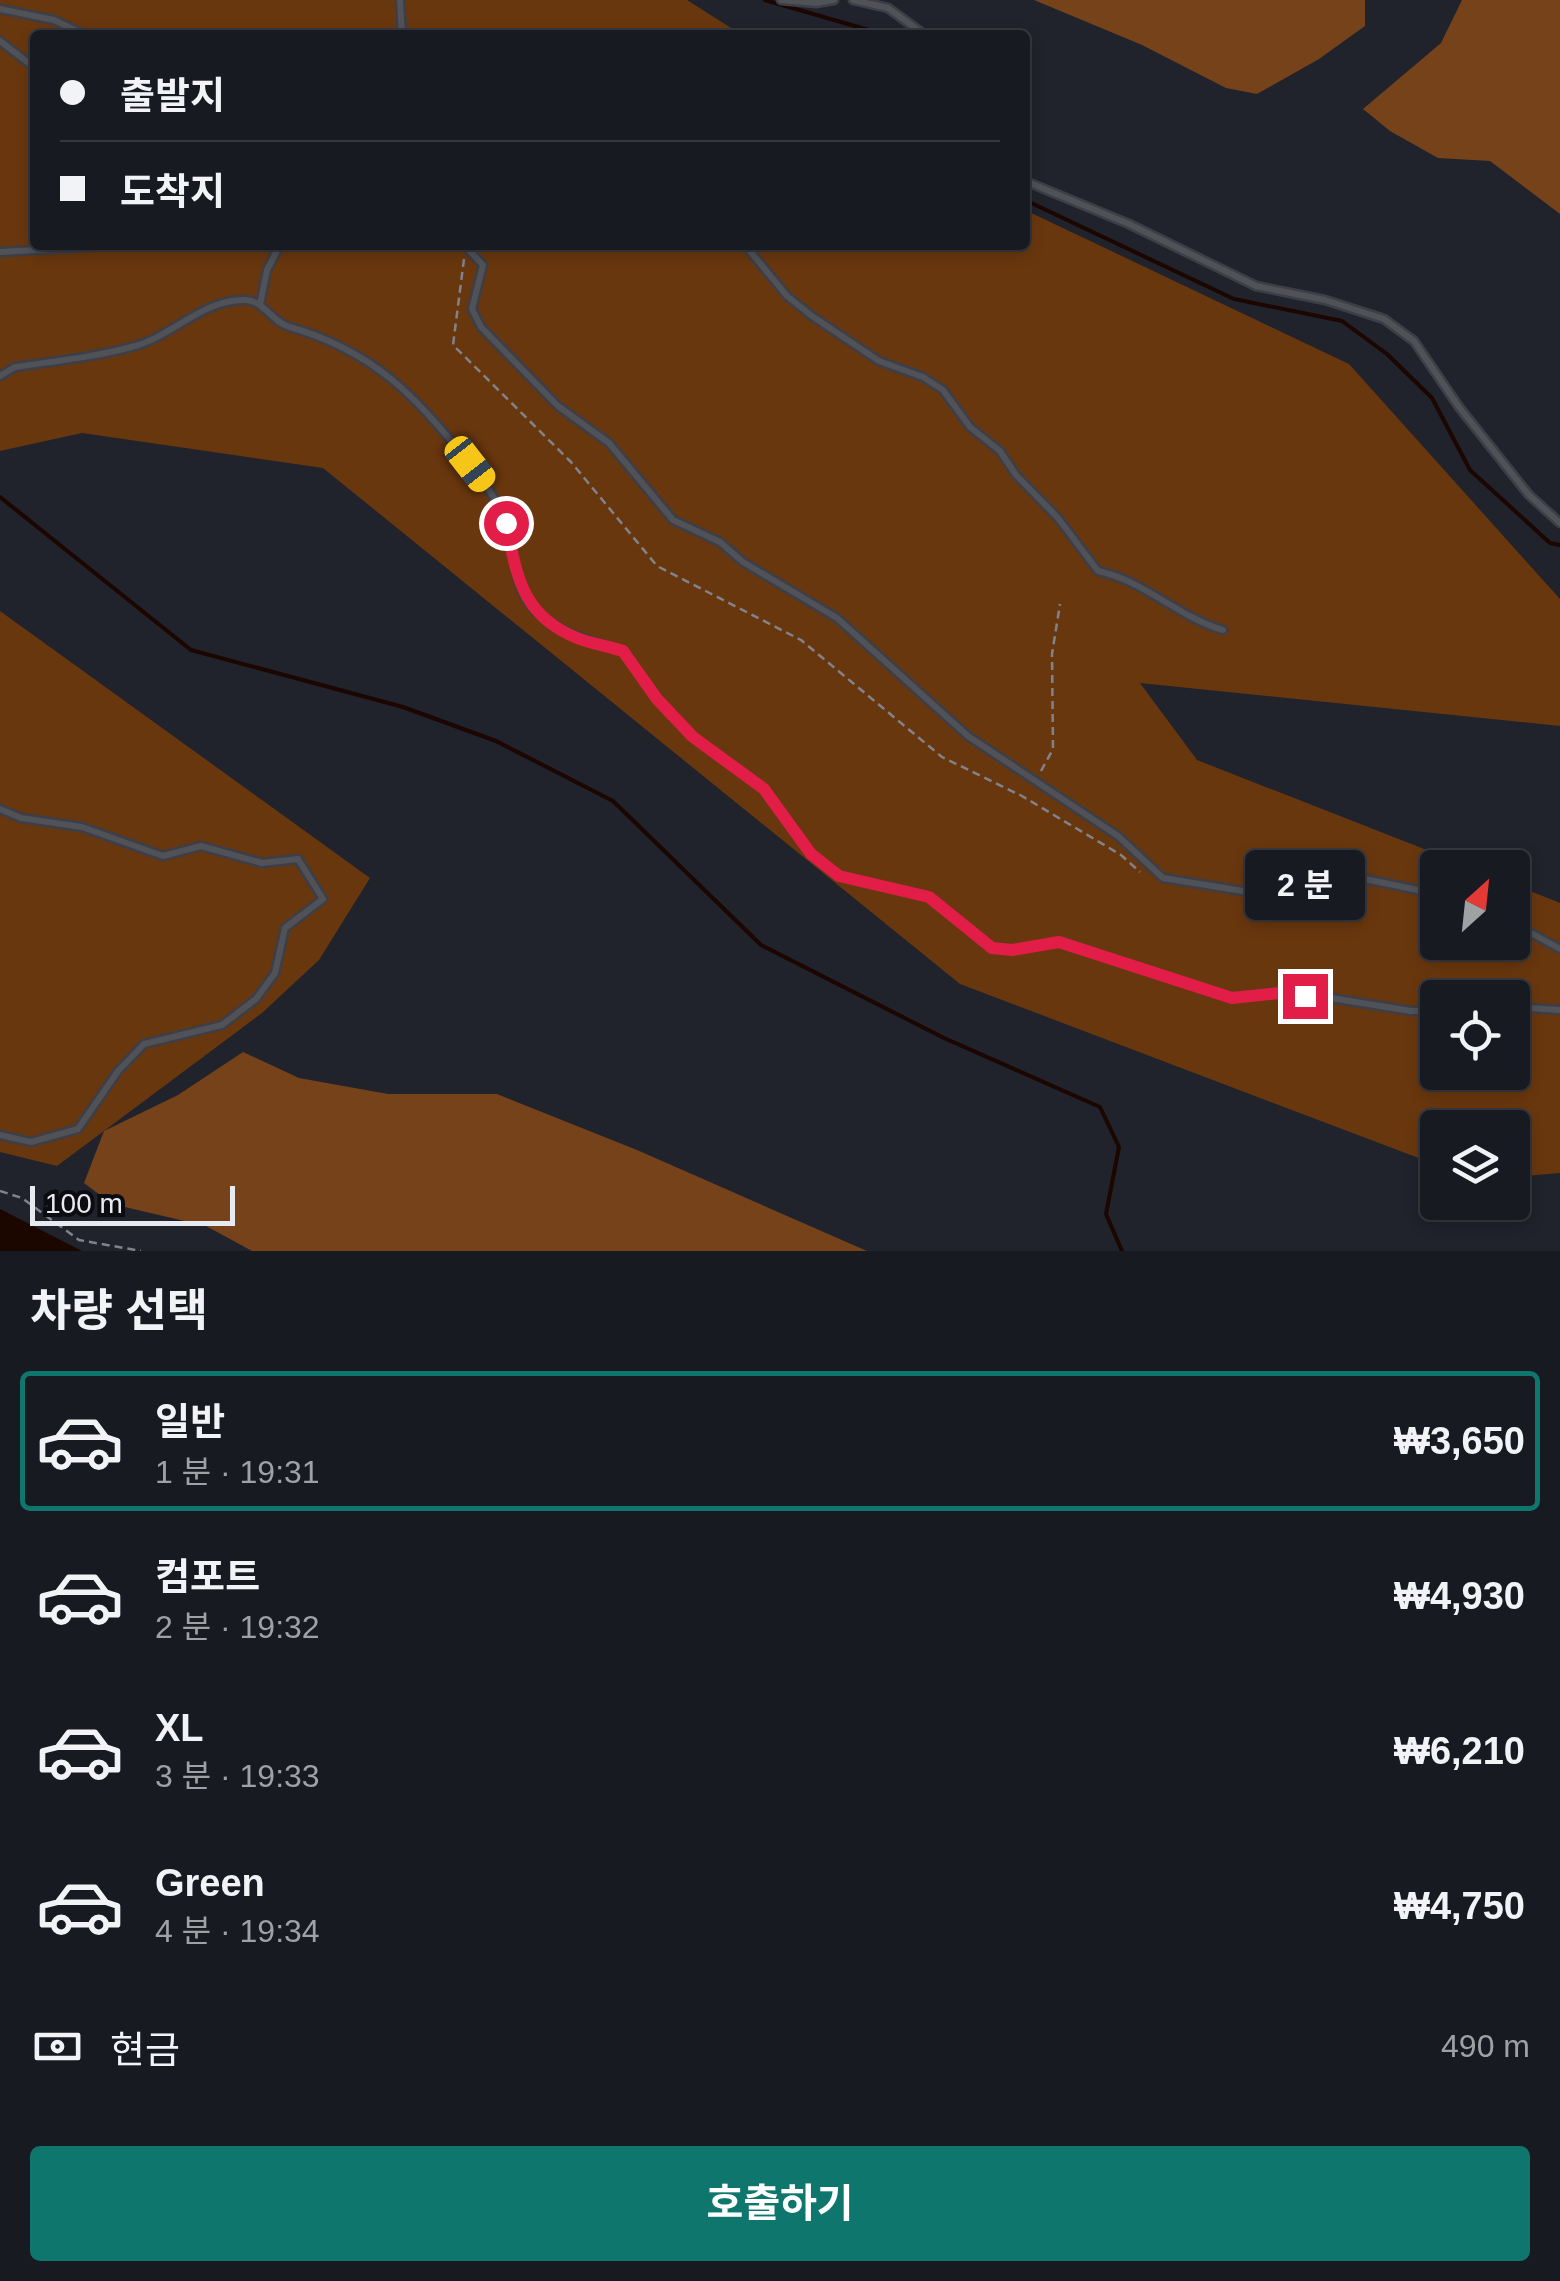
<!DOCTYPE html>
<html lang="ko">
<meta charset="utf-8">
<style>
:root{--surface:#181a21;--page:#25272e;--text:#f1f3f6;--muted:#9fa1a5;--line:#36383f;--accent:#0f766e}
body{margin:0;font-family:Helvetica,"Noto Sans KR",sans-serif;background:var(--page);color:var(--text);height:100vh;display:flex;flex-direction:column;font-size:38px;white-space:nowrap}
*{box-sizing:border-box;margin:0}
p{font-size:32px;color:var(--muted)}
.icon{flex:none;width:55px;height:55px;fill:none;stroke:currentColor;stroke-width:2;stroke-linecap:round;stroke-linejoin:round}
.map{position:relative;height:1251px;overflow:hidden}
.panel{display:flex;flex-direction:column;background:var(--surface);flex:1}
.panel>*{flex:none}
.banner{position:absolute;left:30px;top:30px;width:1000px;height:220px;border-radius:10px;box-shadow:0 5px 15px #0003,0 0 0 2px var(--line);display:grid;align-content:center;height:220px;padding:0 30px;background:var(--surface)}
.needle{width:65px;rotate:27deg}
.tools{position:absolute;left:1420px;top:850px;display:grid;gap:20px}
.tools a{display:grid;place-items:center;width:110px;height:110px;border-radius:10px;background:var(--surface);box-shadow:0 5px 15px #0003,0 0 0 2px var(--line);font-size:50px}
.scale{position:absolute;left:30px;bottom:25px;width:205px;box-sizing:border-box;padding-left:10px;border:5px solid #e8eaf1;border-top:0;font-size:28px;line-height:35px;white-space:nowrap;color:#e8eaf1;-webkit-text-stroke:8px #0b0c10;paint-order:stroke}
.end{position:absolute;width:45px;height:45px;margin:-22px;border:12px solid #e11d48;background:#fff;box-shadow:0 0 0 5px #fff}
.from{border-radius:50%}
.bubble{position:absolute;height:70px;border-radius:10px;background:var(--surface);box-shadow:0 5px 15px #0003,0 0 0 2px var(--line);font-size:32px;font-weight:700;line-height:70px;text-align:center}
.car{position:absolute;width:30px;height:60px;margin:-30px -15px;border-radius:12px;box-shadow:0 0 8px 2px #0007;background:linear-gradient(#f5c518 24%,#345 0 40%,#f5c518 0 76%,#345 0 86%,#f5c518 0)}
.banner b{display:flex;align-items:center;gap:35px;height:95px;font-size:38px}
.banner b+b{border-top:2px solid var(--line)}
.banner i{width:25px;height:25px;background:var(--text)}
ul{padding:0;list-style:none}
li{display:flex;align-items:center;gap:30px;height:140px;margin:0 20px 15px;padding:0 10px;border:5px solid transparent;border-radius:10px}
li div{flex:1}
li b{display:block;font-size:38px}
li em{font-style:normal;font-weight:700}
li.active{border-color:var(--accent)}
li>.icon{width:90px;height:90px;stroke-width:1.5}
h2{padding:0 30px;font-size:45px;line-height:120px}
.pay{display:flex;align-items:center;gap:25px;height:110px;padding:0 30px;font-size:38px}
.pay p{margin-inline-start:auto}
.primary-button{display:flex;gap:20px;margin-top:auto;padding:20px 30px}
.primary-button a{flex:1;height:115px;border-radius:10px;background:var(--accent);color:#fff;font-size:40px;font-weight:700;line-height:115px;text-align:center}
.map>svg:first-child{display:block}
.green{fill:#69370e;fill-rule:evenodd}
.forest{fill:#76421a}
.water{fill:#1b0600}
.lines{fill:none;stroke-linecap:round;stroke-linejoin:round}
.stream{stroke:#1b0600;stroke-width:4}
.lane-casing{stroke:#3c3e48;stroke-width:11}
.path{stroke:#81838c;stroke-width:2.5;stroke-dasharray:8 5;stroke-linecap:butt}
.lane{stroke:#505257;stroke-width:6}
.route{stroke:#e11d48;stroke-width:12}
</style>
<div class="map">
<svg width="1560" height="1251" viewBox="0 0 1560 1251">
<rect width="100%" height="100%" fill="#20222c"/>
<!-- green -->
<path class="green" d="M0,0H687L742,35H35V245H1025V210L1349,364L1560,599V726L1140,683L1197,760L1470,867L1438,868V942H1512L1513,884L1560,903V1173L1513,1177L1512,1128H1438L1437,1165L960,984L323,468L82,433L0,451ZM1438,998H1512V1072H1438Z
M0,611L370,878L319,960L262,1013L57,1166L0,1152Z"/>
<!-- forest -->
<path class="forest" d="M1034,0H1365V26L1319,59L1257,94L1226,88L1142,45Z
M1462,0H1560V214L1490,161L1438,158L1390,131L1363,109L1441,43Z
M243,1052L299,1078L388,1094H497L637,1150L867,1251H252L206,1226L112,1204L84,1183L104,1131L178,1095Z"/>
<!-- water -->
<path class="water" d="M0,1209L82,1251H0Z"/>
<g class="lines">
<!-- stream -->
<path class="stream" d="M765,0L886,35
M1025,200L1234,299L1342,321L1387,354L1432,398L1470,470L1550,543L1560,545
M0,497L191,650L403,707L496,741L613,801L761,945L944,1038L1100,1107L1119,1147L1106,1214L1122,1251"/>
<!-- lane casing -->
<g class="lane-casing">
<path id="lane" d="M400,0L402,35
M781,0L816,3L834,0
M853,0L888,8L925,35
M0,9L54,20L85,35
M0,41L35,68
M1025,181L1129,224L1256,286L1325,300L1384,319L1414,341L1459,407L1529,495L1560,523
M455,245L465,246L483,265L472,309L481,327L558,406L609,443L673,520L720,542L743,562L837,618L968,736L1118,836L1163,878L1249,892L1311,873H1336L1418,890L1438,899
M745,245L787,296L812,316L879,361L923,377L943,390L970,427L1000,451L1016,475L1058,518L1098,571C1145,581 1178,617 1223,630
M0,252L123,245
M260,305L267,270L280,245
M0,376L15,367C55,361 96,357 135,346C172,336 205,298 246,300C264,301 273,323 290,327C372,351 416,395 467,461C482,480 499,501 507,525C515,554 513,587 535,610C561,636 590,640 623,651L657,699L693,737L764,789L811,855L839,876L929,897L992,948L1012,950L1059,942L1232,998L1288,991L1411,1011H1438
M0,809L21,818L82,827L163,856L201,846L262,863L298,859L323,899L285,928L275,973L256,999L222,1025L144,1044L118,1071L78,1129L31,1142L0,1135
M1512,930L1533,934L1560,949
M1512,1007L1560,1010"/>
</g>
<!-- path -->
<path class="path" d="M464,259L453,345L571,462L657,566L801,640L942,757L1022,796L1121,855L1140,872
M1041,771L1053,749L1052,654L1060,604
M0,1191L22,1198L79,1240L141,1251"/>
<!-- lane -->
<use href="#lane" class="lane"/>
</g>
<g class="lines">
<!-- route -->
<path class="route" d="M506,523C517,576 521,615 577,638C592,644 608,646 623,651L657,699L693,737L764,789L811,854L839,876L929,897L992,948L1012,950L1059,942L1232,998L1288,992L1305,996"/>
</g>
</svg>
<div class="tools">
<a><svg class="needle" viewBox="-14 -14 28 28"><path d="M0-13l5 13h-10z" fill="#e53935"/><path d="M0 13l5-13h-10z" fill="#9fa1a5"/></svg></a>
<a><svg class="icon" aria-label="locate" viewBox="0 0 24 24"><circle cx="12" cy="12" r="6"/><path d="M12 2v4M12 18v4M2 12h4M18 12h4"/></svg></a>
<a><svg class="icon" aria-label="layers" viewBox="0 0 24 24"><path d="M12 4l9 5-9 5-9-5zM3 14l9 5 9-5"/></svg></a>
</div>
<div class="scale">100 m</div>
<i class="end from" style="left:506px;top:523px"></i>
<i class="end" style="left:1305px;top:996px"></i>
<div class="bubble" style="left:1245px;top:850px;width:120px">2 분</div>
<i class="car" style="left:470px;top:464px;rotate:142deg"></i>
<div class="banner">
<b><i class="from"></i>출발지</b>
<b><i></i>도착지</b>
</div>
</div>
<section class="panel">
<h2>차량 선택</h2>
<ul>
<li class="active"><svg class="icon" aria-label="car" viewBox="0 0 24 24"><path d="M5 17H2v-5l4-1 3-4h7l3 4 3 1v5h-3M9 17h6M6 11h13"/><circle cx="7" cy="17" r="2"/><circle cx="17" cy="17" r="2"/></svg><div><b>일반</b><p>1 분 · 19:31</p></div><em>₩3,650</em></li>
<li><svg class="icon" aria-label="car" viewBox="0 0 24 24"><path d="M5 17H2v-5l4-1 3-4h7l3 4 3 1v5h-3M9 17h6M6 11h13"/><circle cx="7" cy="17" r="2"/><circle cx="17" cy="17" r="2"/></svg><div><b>컴포트</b><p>2 분 · 19:32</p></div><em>₩4,930</em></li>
<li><svg class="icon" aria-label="car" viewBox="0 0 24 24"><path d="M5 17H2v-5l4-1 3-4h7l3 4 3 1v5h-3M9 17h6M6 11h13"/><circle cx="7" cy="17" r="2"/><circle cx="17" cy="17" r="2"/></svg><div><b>XL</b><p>3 분 · 19:33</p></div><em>₩6,210</em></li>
<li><svg class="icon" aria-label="car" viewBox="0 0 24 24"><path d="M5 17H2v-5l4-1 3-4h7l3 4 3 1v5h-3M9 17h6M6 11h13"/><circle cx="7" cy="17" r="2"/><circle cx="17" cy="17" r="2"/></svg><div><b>Green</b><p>4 분 · 19:34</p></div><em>₩4,750</em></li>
</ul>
<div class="pay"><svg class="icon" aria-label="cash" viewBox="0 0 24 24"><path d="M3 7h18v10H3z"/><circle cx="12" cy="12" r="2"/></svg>현금<p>490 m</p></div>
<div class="primary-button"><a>호출하기</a></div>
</section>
